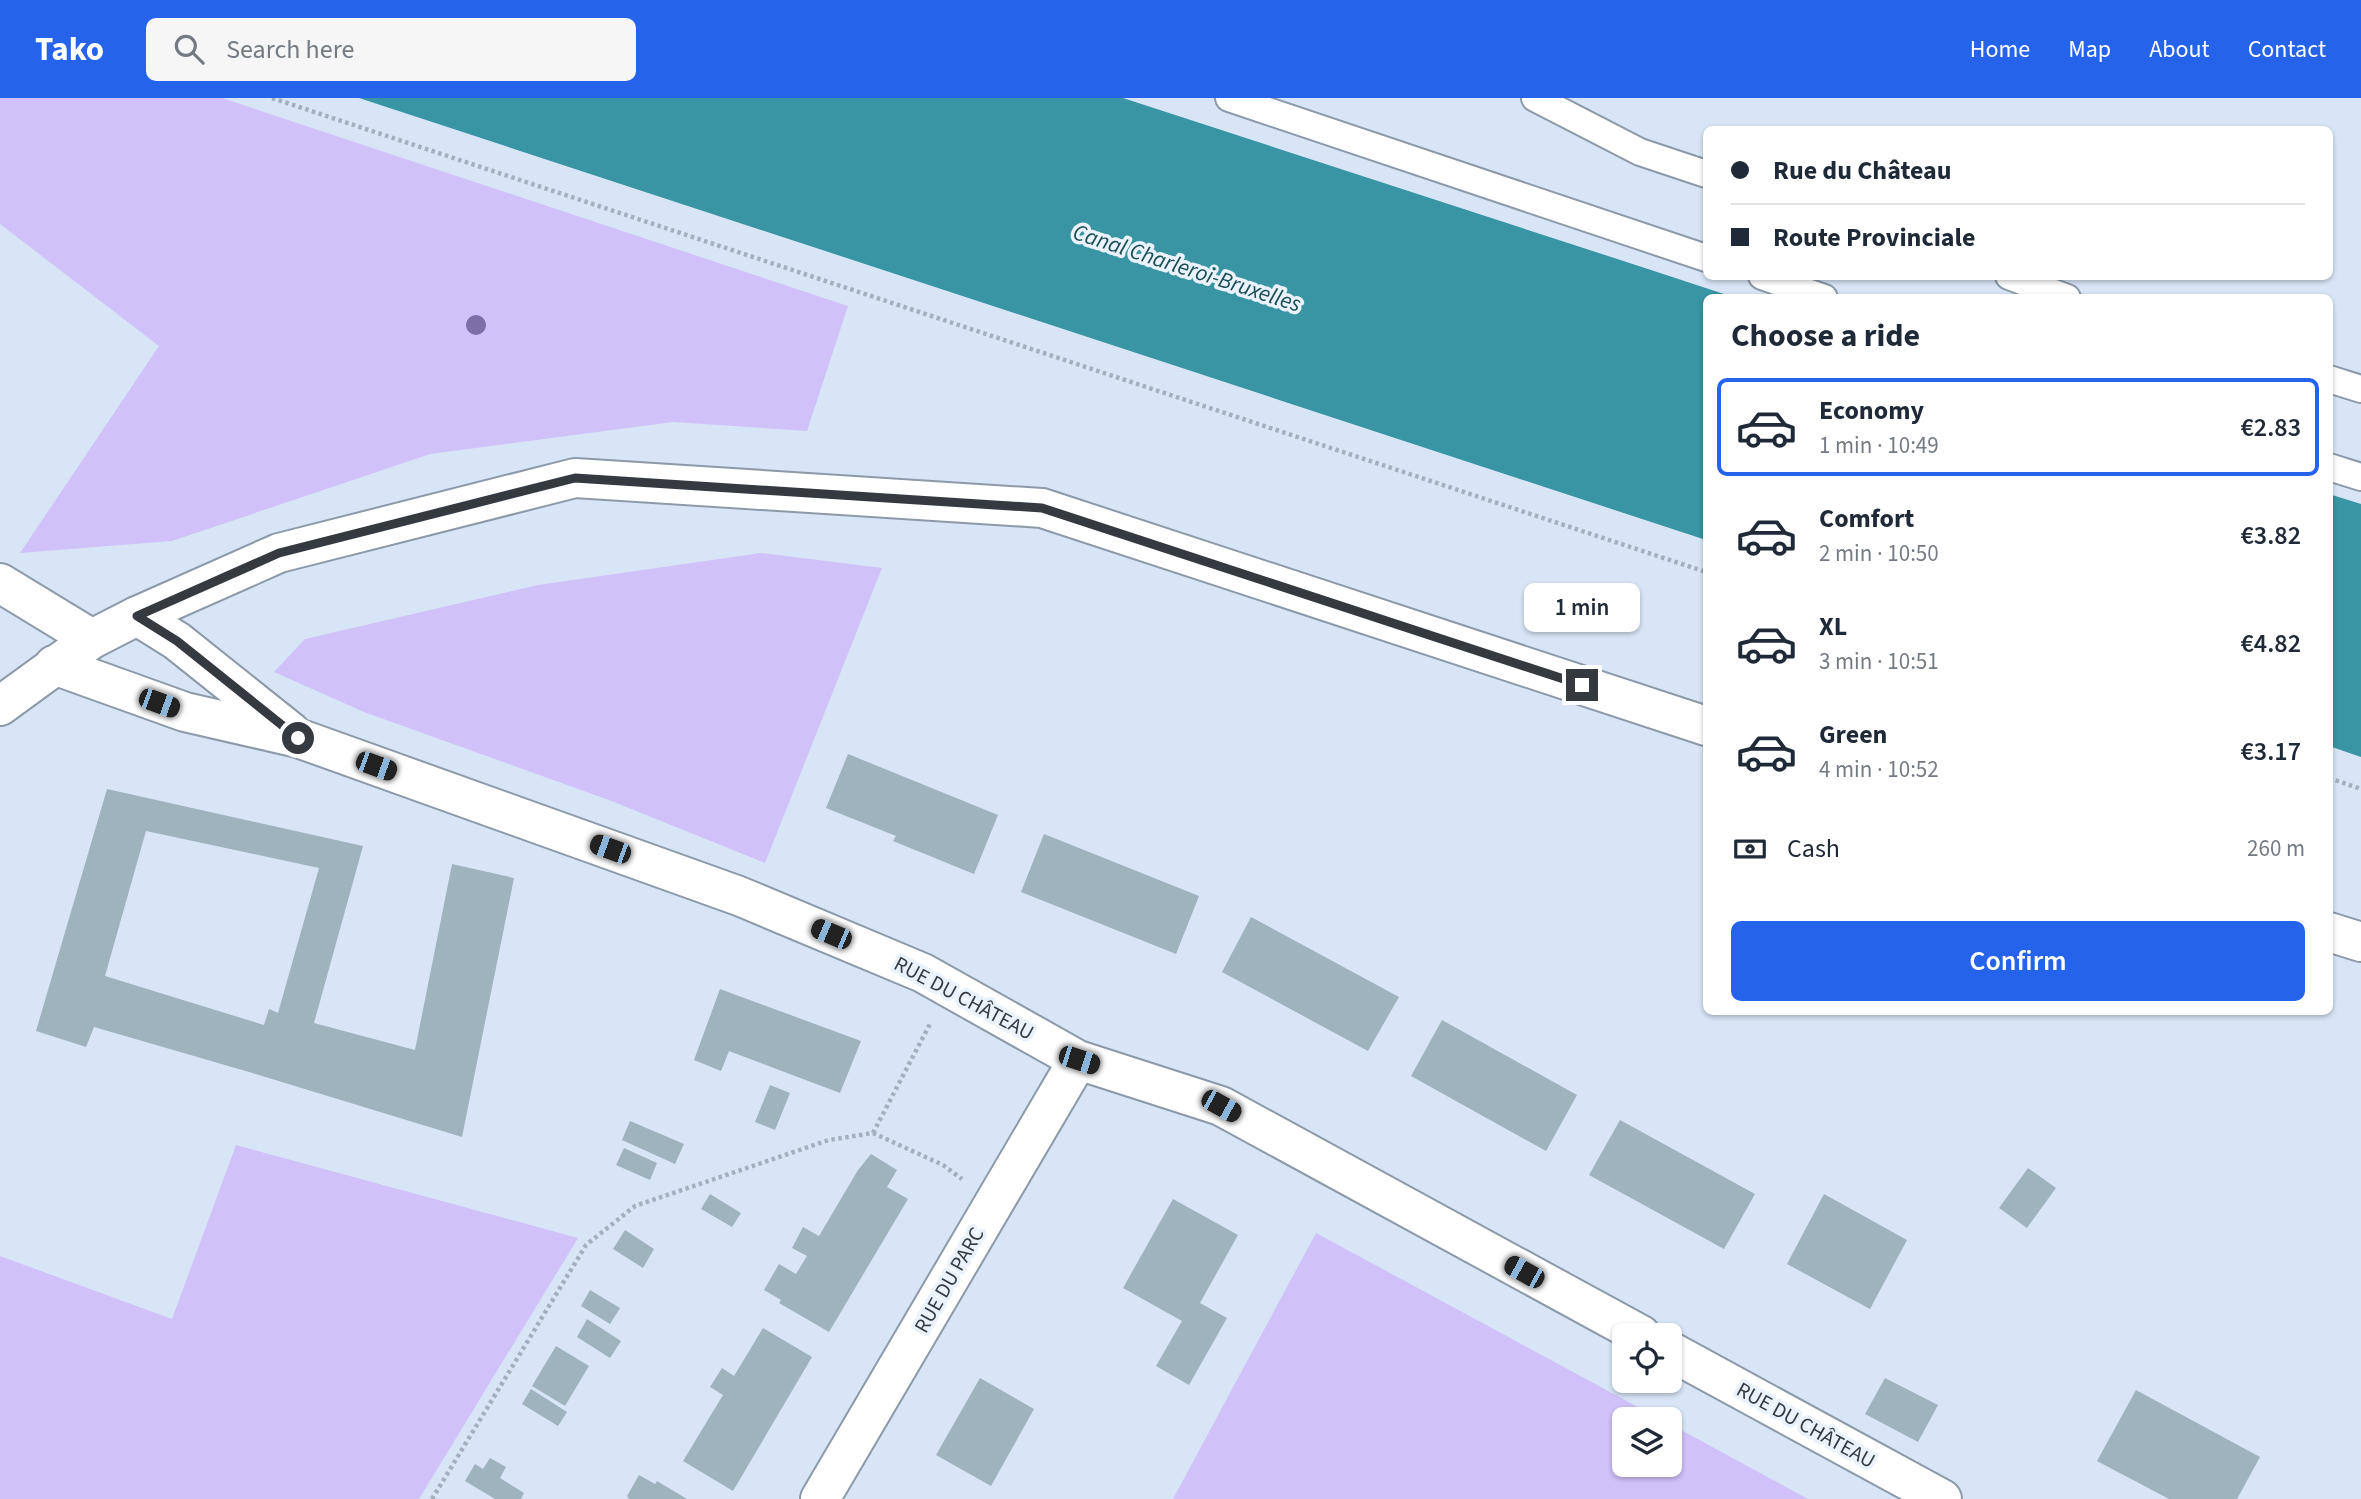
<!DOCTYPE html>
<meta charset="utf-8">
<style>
:root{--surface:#fff;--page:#f6f6f7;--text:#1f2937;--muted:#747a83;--line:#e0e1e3;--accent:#2563eb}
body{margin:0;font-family:"Source Sans 3",sans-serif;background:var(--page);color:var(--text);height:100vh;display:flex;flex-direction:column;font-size:26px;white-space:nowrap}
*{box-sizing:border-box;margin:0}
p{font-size:23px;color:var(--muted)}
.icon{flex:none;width:38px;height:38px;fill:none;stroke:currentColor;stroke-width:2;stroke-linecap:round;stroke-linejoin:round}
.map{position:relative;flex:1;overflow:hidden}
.sheet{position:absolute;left:1703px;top:196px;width:630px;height:721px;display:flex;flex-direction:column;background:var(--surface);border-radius:10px;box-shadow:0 2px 5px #0004}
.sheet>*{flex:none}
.guide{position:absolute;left:1703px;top:28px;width:630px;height:154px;border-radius:10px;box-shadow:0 2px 5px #0004;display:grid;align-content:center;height:154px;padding:0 28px;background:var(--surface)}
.fabs{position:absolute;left:1612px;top:1225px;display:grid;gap:14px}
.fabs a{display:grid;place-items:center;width:70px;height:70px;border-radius:10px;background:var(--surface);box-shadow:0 2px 5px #0004;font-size:35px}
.end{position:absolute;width:32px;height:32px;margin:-16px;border:9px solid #353a41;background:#fff;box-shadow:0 0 0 4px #fff}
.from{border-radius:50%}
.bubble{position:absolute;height:49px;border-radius:10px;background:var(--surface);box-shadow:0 2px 5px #0004;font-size:23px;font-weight:600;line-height:49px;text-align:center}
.car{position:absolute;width:21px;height:42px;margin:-21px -10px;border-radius:9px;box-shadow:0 0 5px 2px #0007;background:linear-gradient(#222 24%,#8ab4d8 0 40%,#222 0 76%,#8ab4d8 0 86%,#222 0)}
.guide b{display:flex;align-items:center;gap:24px;height:66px;font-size:26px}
.guide b+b{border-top:2px solid var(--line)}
.guide i{width:18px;height:18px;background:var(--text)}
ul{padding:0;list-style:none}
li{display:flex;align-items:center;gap:21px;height:98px;margin:0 14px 10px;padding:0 14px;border:4px solid transparent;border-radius:10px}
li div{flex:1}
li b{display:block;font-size:26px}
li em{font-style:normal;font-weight:600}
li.selected{border-color:var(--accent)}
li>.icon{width:63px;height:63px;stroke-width:1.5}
h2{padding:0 28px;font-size:32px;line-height:84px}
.pay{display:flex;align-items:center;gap:18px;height:77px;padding:0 28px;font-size:26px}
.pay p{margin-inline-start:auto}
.primary-button{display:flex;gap:14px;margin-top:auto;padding:14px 28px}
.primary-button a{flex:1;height:80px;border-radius:10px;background:var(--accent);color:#fff;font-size:28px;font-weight:600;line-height:80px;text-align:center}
header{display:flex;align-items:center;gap:42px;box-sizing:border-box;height:98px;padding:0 35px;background:var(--accent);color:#fff}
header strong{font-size:33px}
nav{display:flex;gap:38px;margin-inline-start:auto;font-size:24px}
.search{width:490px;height:63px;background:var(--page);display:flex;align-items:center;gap:18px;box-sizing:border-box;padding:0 24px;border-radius:10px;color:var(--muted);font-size:26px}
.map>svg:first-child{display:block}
.green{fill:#d0c1f9}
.water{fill:#3995a4}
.building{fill:#9eb3be;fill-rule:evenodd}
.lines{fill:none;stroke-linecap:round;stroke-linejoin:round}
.service-casing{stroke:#8c99a9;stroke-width:30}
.minor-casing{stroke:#8c99a9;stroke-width:42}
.secondary-casing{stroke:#8c99a9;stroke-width:42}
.path{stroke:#a4afbe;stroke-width:4.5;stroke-dasharray:3.5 3.5;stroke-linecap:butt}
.service{stroke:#fff;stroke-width:26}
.minor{stroke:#fff;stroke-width:38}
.secondary{stroke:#fff;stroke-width:38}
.tree{fill:#7e6ea7}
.route{stroke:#353a41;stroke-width:9}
.labels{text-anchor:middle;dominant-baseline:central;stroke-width:7;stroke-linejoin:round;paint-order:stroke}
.street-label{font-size:21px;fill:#353a41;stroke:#e9f2fd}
.water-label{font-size:23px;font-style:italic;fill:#1b4e57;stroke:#e9f2fd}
</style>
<header>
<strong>Tako</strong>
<div class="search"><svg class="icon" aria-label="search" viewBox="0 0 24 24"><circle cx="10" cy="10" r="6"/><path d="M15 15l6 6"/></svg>Search here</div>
<nav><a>Home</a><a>Map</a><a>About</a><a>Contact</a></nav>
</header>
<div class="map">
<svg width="2361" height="1401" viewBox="0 0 2361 1401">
<rect width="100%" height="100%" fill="#d7e5f7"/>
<!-- green -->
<path class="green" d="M0,0H222L848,208L807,333L673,324L430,356L172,443L20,455L159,248L0,126Z
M761,455L882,470L765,765L609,702L364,614L274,574L305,541L538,487Z
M236,1047L578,1140L419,1401H0V1158L172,1221Z
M1316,1135L1660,1321H1624V1367H1670V1326L1808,1401H1173Z"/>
<!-- water -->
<path class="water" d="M359,0H1123L1651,172L1733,199L1706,200V442Z
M2329,396L2361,406V659L2329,648Z"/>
<!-- building -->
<path class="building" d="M848,656L998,717L974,776L893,743L896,738L826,710Z
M107,691L363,748L314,925L415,952L452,766L514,780L462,1039L249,974L94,929L86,949L36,933ZM146,733L319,770L278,915L269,911L264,927L105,878Z
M1044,736L1199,798L1176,856L1021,794Z
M1251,819L1399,899L1368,953L1222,874Z
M720,891L861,943L840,995L729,953L721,973L694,962Z
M1442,922L1577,997L1546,1053L1411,978Z
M770,987L790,995L775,1032L755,1024Z
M1620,1022L1755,1096L1724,1151L1589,1077Z
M630,1023L684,1046L675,1066L622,1042Z
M624,1050L657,1065L650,1082L616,1067Z
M871,1056L897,1072L887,1089L908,1101L829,1234L779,1205L781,1202L764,1192L779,1166L796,1176L807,1158L792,1150L803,1129L819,1138L858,1072Z
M2028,1070L2056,1090L2027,1130L1999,1110Z
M710,1096L741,1115L732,1129L701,1111Z
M1824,1096L1907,1142L1870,1211L1787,1166Z
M1173,1101L1238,1137L1200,1205L1227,1220L1189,1287L1156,1268L1182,1223L1123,1190Z
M625,1132L654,1151L643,1170L613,1151Z
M590,1192L620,1210L610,1226L581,1208Z
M587,1221L621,1243L610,1260L577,1239Z
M763,1230L812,1259L733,1393L683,1363L723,1297L710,1289L722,1270L734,1278Z
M556,1248L589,1268L565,1308L532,1288Z
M980,1280L1034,1311L991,1388L936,1357Z
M1885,1280L1938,1307L1918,1344L1865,1316Z
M531,1291L567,1314L558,1328L522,1306Z
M2136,1292L2260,1359L2237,1401H2169L2097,1363Z
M490,1360L506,1369L500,1380L524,1395L521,1401H495L465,1383L475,1366L483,1371Z
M639,1377L655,1386L657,1383L687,1401H629L627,1398Z"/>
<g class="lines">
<!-- service casing -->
<g class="service-casing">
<path id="service" d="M1229,0L1706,160
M1535,0L1640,54L1706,76
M1762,178L1824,200
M2009,178L2067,200
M2329,281L2361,291
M2329,369L2361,379"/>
</g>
<!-- minor casing -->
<g class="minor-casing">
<path id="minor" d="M0,485L92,541
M137,518L177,543L291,634
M54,567L185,614L298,640L739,798L923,875L1078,962L1221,1008L1641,1237
M1670,1253L1942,1401
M820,1401L1078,962"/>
</g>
<!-- secondary casing -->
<g class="secondary-casing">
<path id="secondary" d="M0,608L92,541L137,518L279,455L575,380L1042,410L1706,628
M2329,834L2361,844"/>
</g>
<!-- path -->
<path class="path" d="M272,0L1706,474
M2329,680L2361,691
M873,1035L931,924
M432,1401L586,1147L635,1108L829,1042L873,1035L943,1067L962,1081"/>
<!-- service -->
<use href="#service" class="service"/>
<!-- minor -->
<use href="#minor" class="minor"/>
<!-- secondary -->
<use href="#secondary" class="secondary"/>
</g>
<!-- trees -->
<circle class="tree" cx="476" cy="227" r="10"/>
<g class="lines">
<!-- route -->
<path class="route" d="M298,640L177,543L137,518L279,455L575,380L1042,410L1582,587"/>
</g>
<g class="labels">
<!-- street labels -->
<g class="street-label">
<text transform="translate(964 900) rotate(28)">RUE DU CHÂTEAU</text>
<text transform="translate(949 1182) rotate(-60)">RUE DU PARC</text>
<text transform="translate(1806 1327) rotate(29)">RUE DU CHÂTEAU</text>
</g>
<!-- water labels -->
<g class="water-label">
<text transform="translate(1187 170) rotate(18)">Canal Charleroi-Bruxelles</text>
</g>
</g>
</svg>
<div class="fabs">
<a><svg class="icon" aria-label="locate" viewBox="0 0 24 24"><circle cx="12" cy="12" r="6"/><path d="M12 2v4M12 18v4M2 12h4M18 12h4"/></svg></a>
<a><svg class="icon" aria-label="layers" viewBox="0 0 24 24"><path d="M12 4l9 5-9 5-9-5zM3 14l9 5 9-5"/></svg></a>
</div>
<i class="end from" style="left:298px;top:640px"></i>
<i class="end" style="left:1582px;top:587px"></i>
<div class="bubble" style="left:1524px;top:485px;width:116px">1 min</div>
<i class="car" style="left:159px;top:605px;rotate:110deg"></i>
<i class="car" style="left:376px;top:668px;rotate:110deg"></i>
<i class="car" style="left:610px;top:751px;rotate:290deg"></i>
<i class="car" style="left:831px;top:836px;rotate:293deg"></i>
<i class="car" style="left:1079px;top:962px;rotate:108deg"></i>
<i class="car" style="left:1221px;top:1008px;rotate:119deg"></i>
<i class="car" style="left:1524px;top:1174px;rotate:299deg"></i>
<div class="guide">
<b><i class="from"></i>Rue du Château</b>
<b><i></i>Route Provinciale</b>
</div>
<section class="sheet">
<h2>Choose a ride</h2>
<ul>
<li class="selected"><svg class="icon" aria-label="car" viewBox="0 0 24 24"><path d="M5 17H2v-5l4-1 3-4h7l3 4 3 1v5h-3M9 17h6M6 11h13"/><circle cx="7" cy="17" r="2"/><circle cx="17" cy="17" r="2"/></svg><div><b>Economy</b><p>1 min · 10:49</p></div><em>€2.83</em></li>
<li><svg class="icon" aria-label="car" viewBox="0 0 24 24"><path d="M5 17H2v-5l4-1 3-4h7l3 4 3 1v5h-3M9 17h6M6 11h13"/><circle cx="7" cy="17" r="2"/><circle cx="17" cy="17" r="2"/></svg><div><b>Comfort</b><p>2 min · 10:50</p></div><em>€3.82</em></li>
<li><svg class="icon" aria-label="car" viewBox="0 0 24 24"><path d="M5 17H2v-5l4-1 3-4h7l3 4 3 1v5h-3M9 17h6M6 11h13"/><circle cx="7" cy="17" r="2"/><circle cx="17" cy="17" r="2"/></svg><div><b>XL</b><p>3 min · 10:51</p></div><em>€4.82</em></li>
<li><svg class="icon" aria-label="car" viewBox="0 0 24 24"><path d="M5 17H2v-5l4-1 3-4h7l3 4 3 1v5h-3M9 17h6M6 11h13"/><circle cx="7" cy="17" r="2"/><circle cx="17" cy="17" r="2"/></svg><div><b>Green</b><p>4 min · 10:52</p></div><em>€3.17</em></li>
</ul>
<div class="pay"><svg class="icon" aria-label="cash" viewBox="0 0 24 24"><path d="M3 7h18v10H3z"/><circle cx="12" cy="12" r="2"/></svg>Cash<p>260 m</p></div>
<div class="primary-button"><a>Confirm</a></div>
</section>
</div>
